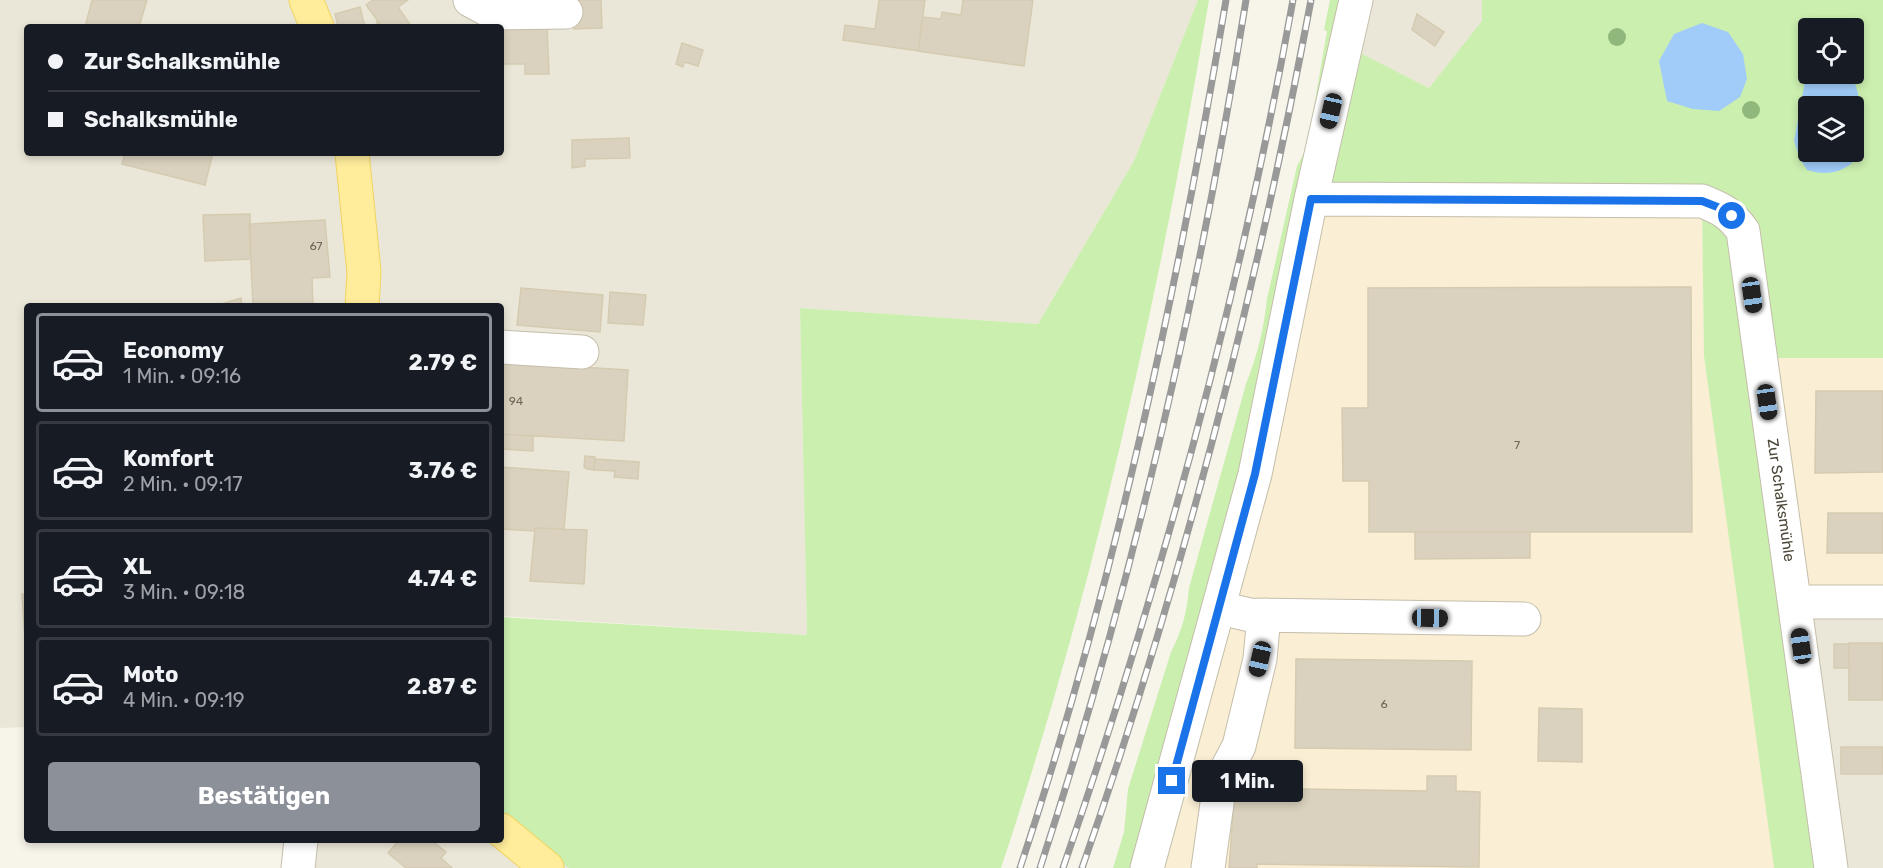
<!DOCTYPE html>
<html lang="de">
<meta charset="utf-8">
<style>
:root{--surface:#171b24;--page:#242831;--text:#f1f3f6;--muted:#9ea1a6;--line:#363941;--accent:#8c9099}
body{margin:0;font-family:Rubik,sans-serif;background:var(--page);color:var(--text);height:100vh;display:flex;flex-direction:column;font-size:22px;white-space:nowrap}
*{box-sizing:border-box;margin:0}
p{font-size:20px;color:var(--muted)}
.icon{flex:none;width:33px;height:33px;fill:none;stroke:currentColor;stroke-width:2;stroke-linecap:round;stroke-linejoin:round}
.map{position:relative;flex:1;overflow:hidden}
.sheet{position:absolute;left:24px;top:303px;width:480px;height:540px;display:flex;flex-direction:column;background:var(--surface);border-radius:6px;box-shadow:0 3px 9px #0003}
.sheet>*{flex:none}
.guide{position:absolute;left:24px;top:24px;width:480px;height:132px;border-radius:6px;box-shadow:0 3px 9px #0003;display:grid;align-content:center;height:132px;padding:0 24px;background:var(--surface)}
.fabs{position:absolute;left:1798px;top:18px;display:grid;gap:12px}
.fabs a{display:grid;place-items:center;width:66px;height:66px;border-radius:6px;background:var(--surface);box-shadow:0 3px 9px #0003;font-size:30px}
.end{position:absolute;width:27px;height:27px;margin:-14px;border:8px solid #1a73e8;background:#fff;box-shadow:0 0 0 3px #fff}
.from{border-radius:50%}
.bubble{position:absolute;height:42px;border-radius:6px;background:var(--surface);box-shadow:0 3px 9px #0003;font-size:20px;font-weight:700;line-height:42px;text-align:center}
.car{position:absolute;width:18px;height:36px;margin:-18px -9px;border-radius:8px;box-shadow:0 0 4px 2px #0007;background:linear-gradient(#222 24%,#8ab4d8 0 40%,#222 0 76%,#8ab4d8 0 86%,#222 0)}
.guide b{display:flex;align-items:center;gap:21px;height:57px;font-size:22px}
.guide b+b{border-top:2px solid var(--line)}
.guide i{width:15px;height:15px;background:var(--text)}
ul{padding:10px 0 0;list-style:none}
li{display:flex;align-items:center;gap:18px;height:99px;margin:0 12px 9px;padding:0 12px;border:3px solid var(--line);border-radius:6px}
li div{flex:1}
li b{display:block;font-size:22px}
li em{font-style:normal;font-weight:700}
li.current{border-color:var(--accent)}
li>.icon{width:54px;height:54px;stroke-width:1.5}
.primary-button{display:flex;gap:12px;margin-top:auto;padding:12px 24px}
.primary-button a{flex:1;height:69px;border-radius:6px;background:var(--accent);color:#fff;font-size:24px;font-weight:700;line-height:69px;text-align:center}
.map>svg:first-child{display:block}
.residential{fill:#ebe7d8;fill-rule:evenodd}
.commercial{fill:#faeed4}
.green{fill:#cbefaf;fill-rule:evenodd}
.water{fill:#a1ccf9;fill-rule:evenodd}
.building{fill:#dad2be;stroke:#d5cbb1;stroke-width:1.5}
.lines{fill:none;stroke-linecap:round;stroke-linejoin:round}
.minor-casing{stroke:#c4beab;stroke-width:35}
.major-casing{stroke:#f1d45e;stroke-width:35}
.minor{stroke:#fff;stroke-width:33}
.major{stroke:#ffed9b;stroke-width:33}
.rail-casing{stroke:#999;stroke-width:7}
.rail{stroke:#fff;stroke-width:4.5;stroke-dasharray:14;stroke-linecap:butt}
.tree{fill:#91b87c}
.route{stroke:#1a73e8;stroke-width:8}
.labels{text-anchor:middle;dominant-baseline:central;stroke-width:5;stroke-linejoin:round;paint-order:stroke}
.number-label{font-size:12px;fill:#706959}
.street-label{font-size:15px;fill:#4c4637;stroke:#fff}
</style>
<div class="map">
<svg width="1883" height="868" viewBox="0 0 1883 868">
<rect width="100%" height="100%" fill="#f7f4ea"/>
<!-- residential -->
<path class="residential" d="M0,0H1198L1134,161L1038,324L800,308L807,635L501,616V306H27V727L0,728ZM27,27H501V153H27Z
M1367,0H1482L1483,21L1429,88L1355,51Z
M1790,596H1883V868H1825Z
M501,812L524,837L569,868H311L315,840H501Z"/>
<!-- commercial -->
<path class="commercial" d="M1322,196L1702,205L1704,356L1775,868H1165L1269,487Z
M1759,358H1883V596H1790Z"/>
<!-- green -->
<path class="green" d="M1198,0H1209C1160,293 1095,586 1001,868H569L524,837L501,812V617L807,635L800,308L1038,324L1134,161Z
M1330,0H1367L1356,51L1429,88L1482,21V0H1883V358H1759L1825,868H1774L1704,356L1702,205L1322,197L1269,487L1165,868H1113L1124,832L1128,789L1171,652C1182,631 1187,612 1189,588L1246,384C1257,356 1264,328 1267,299L1297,166L1307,147L1327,31L1324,30ZM1809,28H1854V74H1809ZM1809,106H1854V152H1809Z"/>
<!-- water -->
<path class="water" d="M1702,23L1728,32L1743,54L1747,79L1740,97L1719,111L1693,109L1667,101L1659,61L1674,34Z
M1809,60V74H1852L1858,93L1857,158C1844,173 1826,176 1807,170L1800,159L1794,141ZM1809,106H1854V152H1809Z"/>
<!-- building -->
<path class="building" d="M92,0H147L139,27H85Z
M373,0H408L398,7L412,27H383L379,22L377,23V20L366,5Z
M573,0H601L602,28L574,29Z
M879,0H925L918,51L843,40L845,25L875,29Z
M963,0H1033L1024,66L918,51L923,17L941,19L942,12L961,15Z
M360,7L365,27H338L335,14Z
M1417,14L1444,32L1435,46L1412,30Z
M547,25L549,74H525V64H501V27Z
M682,43L703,50L698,66L684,62L683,67L676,64Z
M629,138L630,158L585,159V166L572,168V140Z
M125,153H213L205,185L122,164Z
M250,214L251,259L205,261L203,215Z
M325,220L330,277L312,278L313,306H253L249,224Z
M1691,287L1692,532H1369V481H1343L1342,408H1368V288Z
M521,288L603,295L600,332L517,325Z
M610,292L646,295L643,325L608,323Z
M241,298L242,306H219L218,305Z
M502,362L628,370L624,441L501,434Z
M1816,391H1883V472L1815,473Z
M501,434L533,436V451L501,449Z
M585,456L595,457L594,470L587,469L584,467Z
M595,459L639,462L638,479L614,477L615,471L594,470Z
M501,467L569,472L564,529L535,528V531L501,529Z
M1828,513H1883V553H1827Z
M535,528L587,530L584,584L530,581Z
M1415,532H1530V558L1415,559Z
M22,594H27V638H25Z
M1849,643H1883V700H1849Z
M1834,644H1849V668H1834Z
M1296,659L1472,661L1471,750L1295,748Z
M1539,708L1582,709V762L1538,761Z
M1841,747H1883V774H1841Z
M1427,776H1456V791L1480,792L1479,867L1257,864V868H1229L1235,788L1427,791Z
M399,840H438L435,843L446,852L441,858L452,868H406L388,853Z"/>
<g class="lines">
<!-- minor casing -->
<g class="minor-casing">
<path id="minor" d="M470,0L494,13L566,12
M1311,199L1702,201C1722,209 1730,213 1743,231L1831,868
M501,347L582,352
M1795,602H1883
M1220,608L1250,615L1524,619
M298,868L301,840
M1147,868L1255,474L1311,199L1356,0
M1208,868L1220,782L1239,746L1260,659L1264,615"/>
</g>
<!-- major casing -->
<g class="major-casing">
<path id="major" d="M306,0L317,27
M352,153L364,272L362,306
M501,830L547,868"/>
</g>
<!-- minor -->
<use href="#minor" class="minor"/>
<!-- major -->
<use href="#major" class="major"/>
<!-- rail casing -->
<g class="rail-casing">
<path id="rail" d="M1020,868C1114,586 1177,293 1226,0
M1040,868C1133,585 1199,294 1246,0
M1063,868C1161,585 1240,294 1293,0
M1082,868C1181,586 1256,294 1311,0"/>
</g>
<!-- rail -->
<use href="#rail" class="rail"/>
</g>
<!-- trees -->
<g class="tree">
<circle cx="1617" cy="37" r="9"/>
<circle cx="1751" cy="110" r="9"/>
</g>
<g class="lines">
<!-- route -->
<path class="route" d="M1172,781L1255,474L1311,199L1702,201L1720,208L1732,216"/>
</g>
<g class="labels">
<!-- number labels -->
<g class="number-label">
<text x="316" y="246">67</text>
<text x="516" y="401">94</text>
<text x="1517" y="445">7</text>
<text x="1384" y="704">6</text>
</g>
<!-- street labels -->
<g class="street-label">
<text transform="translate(1781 500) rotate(82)">Zur Schalksmühle</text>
</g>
</g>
</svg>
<div class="fabs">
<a><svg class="icon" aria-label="locate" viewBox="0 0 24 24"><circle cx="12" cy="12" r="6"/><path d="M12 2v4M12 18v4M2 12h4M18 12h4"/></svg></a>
<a><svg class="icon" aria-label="layers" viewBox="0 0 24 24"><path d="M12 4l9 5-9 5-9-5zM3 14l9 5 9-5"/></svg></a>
</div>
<i class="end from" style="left:1732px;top:216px"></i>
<i class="end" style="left:1172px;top:781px"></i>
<div class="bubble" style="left:1192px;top:760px;width:111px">1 Min.</div>
<i class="car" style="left:1331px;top:111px;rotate:193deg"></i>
<i class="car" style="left:1752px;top:295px;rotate:172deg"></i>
<i class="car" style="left:1767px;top:402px;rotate:172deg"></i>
<i class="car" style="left:1430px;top:618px;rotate:91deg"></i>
<i class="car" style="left:1801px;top:646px;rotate:352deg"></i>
<i class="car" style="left:1260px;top:659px;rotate:193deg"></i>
<div class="guide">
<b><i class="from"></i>Zur Schalksmühle</b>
<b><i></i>Schalksmühle</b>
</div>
<section class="sheet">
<ul>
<li class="current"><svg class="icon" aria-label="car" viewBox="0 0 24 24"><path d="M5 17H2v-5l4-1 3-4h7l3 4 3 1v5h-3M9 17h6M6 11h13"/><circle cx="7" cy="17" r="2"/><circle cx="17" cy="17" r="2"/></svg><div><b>Economy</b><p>1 Min. · 09:16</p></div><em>2.79 €</em></li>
<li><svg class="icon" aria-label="car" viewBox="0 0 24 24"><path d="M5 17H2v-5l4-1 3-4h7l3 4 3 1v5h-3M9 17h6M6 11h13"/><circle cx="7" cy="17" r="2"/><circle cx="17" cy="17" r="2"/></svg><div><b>Komfort</b><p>2 Min. · 09:17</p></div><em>3.76 €</em></li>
<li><svg class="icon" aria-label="car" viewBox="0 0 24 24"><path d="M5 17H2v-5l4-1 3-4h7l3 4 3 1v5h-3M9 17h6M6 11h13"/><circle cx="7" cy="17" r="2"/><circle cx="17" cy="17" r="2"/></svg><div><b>XL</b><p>3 Min. · 09:18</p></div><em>4.74 €</em></li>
<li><svg class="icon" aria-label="car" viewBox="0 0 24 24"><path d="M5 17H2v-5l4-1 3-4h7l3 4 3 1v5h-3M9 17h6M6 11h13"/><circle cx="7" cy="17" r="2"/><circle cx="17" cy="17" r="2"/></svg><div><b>Moto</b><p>4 Min. · 09:19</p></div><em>2.87 €</em></li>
</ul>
<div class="primary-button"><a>Bestätigen</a></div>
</section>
</div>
